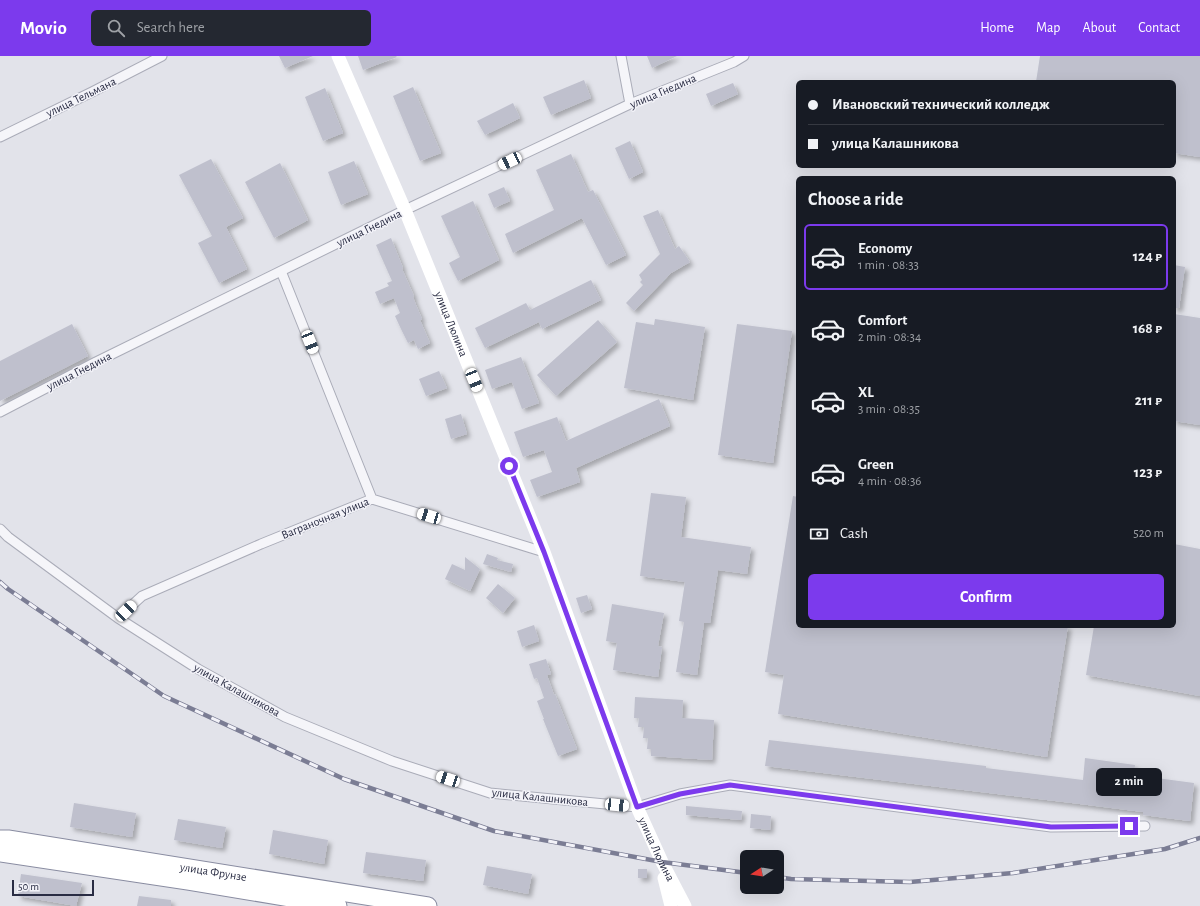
<!DOCTYPE html>
<meta charset="utf-8">
<style>
:root{--surface:#171b24;--page:#242831;--text:#f1f3f6;--muted:#9ea1a6;--line:#363941;--accent:#7c3aed}
body{margin:0;font-family:"Alegreya Sans",sans-serif;background:var(--page);color:var(--text);height:100vh;display:flex;flex-direction:column;font-size:15px;white-space:nowrap}
*{box-sizing:border-box;margin:0}
p{font-size:13px;color:var(--muted)}
.icon{flex:none;width:22px;height:22px;fill:none;stroke:currentColor;stroke-width:2;stroke-linecap:round;stroke-linejoin:round}
.map{position:relative;flex:1;overflow:hidden}
.panel{position:absolute;left:796px;top:120px;width:380px;height:452px;display:flex;flex-direction:column;background:var(--surface);border-radius:6px;box-shadow:0 4px 16px #0002}
.panel>*{flex:none}
.guide{position:absolute;left:796px;top:24px;width:380px;height:88px;border-radius:6px;box-shadow:0 4px 16px #0002;display:grid;align-content:center;height:88px;padding:0 12px;background:var(--surface)}
.needle{width:26px;rotate:258deg}
.controls{position:absolute;left:740px;top:794px;display:grid;gap:8px}
.controls a{display:grid;place-items:center;width:44px;height:44px;border-radius:6px;background:var(--surface);box-shadow:0 4px 16px #0002;font-size:20px}
.scale{position:absolute;left:12px;bottom:10px;width:82px;box-sizing:border-box;padding-left:4px;border:2px solid #292c43;border-top:0;font-size:11px;line-height:14px;white-space:nowrap;color:#292c43;-webkit-text-stroke:3px #f2f2f8;paint-order:stroke}
.end{position:absolute;width:18px;height:18px;margin:-9px;border:5px solid #7c3aed;background:#fff;box-shadow:0 0 0 2px #fff}
.from{border-radius:50%}
.bubble{position:absolute;height:28px;border-radius:6px;background:var(--surface);box-shadow:0 4px 16px #0002;font-size:13px;font-weight:700;line-height:28px;text-align:center}
.car{position:absolute;width:12px;height:24px;margin:-12px -6px;border-radius:5px;box-shadow:0 0 3px 1px #0007;background:linear-gradient(#fff 24%,#345 0 40%,#fff 0 76%,#345 0 86%,#fff 0)}
.guide b{display:flex;align-items:center;gap:14px;height:38px;font-size:15px}
.guide b+b{border-top:1px solid var(--line)}
.guide i{width:10px;height:10px;background:var(--text)}
ul{padding:0;list-style:none}
li{display:flex;align-items:center;gap:12px;height:66px;margin:0 8px 6px;padding:0 4px;border:2px solid transparent;border-radius:6px}
li div{flex:1}
li b{display:block;font-size:15px}
li em{font-style:normal;font-weight:700}
li.on{border-color:var(--accent)}
li>.icon{width:36px;height:36px;stroke-width:1.5}
h2{padding:0 12px;font-size:18px;line-height:48px}
.pay{display:flex;align-items:center;gap:10px;height:44px;padding:0 12px;font-size:15px}
.pay p{margin-inline-start:auto}
.action{display:flex;gap:8px;margin-top:auto;padding:8px 12px}
.action a{flex:1;height:46px;border-radius:6px;background:var(--accent);color:#fff;font-size:16px;font-weight:700;line-height:46px;text-align:center}
header{display:flex;align-items:center;gap:24px;box-sizing:border-box;height:56px;padding:0 20px;background:var(--accent);color:#fff}
header strong{font-size:19px}
nav{display:flex;gap:22px;margin-inline-start:auto;font-size:14px}
.search{width:280px;height:36px;background:var(--page);display:flex;align-items:center;gap:10px;box-sizing:border-box;padding:0 14px;border-radius:6px;color:var(--muted);font-size:15px}
.map>svg:first-child{display:block}
.building{fill:#bfc0cd;filter:url(#shadow)}
.lines{fill:none;stroke-linecap:round;stroke-linejoin:round}
.street-casing{stroke:#aaacb8;stroke-width:11}
.highway-casing{stroke:#898ca1;stroke-width:19}
.street{stroke:#f5f5f9;stroke-width:9}
.secondary{stroke:#fff;stroke-width:13}
.highway{stroke:#fff;stroke-width:17}
.rail-casing{stroke:#7b7d94;stroke-width:4.5}
.rail{stroke:#f2f2f8;stroke-width:3;stroke-dasharray:9;stroke-linecap:butt}
.route{stroke:#7c3aed;stroke-width:5}
.labels{text-anchor:middle;dominant-baseline:central;stroke-width:3;stroke-linejoin:round;paint-order:stroke}
.street-label{font-size:12px;fill:#292c43;stroke:#f2f2f8}
</style>
<header>
<strong>Movio</strong>
<div class="search"><svg class="icon" aria-label="search" viewBox="0 0 24 24"><circle cx="10" cy="10" r="6"/><path d="M15 15l6 6"/></svg>Search here</div>
<nav><a>Home</a><a>Map</a><a>About</a><a>Contact</a></nav>
</header>
<div class="map">
<svg width="1200" height="850" viewBox="0 0 1200 850">
<defs>
<filter id="shadow"><feDropShadow dx="3.5" dy="3.5" stdDeviation="2" flood-color="#0004"/></filter>
</defs>
<rect width="100%" height="100%" fill="#e2e3ea"/>
<!-- building -->
<path class="building" d="M279,0H313L285,12Z
M358,0H396L397,1L363,14Z
M647,0H677L652,12Z
M1040,0H1200V101L1174,97V26H1036Z
M584,24L591,42L551,59L543,41Z
M733,27L738,38L711,50L706,38Z
M413,31L441,97L420,105L393,40Z
M325,32L343,77L323,85L305,41Z
M513,47L520,62L485,79L477,65Z
M630,85L643,116L629,123L615,92Z
M571,98L588,136L593,134L626,199L606,209L582,162L513,197L505,178L554,154L536,114Z
M211,103L243,162L226,171L247,213L219,227L198,187L212,180L179,119Z
M354,105L368,138L341,149L328,116Z
M280,107L308,164L274,182L245,126Z
M504,131L510,145L494,152L488,138Z
M473,145L499,204L458,225L449,207L460,201L441,160Z
M658,154L675,193L679,190L690,206L671,217L634,255L626,247L643,229L640,226L642,224L639,219L660,198L643,160Z
M391,182L403,212L402,213L414,240L413,241L416,249L422,263L420,264L430,287L418,293L414,284L408,287L401,273L395,260L400,257L394,242L380,248L375,236L389,230L387,227L392,225L376,189Z
M1174,209L1185,211L1179,252H1174Z
M591,224L601,244L542,273L539,266L485,292L475,272L526,247L530,254Z
M1174,258L1200,262V369L1174,365Z
M655,263L705,271L693,344L624,332L636,266L654,269Z
M598,264L617,286L556,340L537,319Z
M72,268L88,300L0,345V305Z
M737,268L792,275L773,407L718,399Z
M521,301L539,347L522,353L512,326L492,333L485,314Z
M439,315L447,332L426,340L419,323Z
M659,343L670,370L576,412L580,426L537,441L530,424L552,416L544,394L523,401L514,376L557,361L566,385Z
M461,358L467,378L451,383L445,363Z
M651,437L686,441L681,481L751,491L747,518L718,514L710,567H704L697,619L676,616L684,566L679,565L685,526L640,520Z
M793,440L798,441V570H1068L1047,701L778,658L784,619L765,616Z
M1174,488L1200,493V640L1086,619L1094,570H1174Z
M487,498L498,502L497,504L513,508L511,516L483,508Z
M465,501L480,513L470,535L445,523L452,508L465,514Z
M498,528L515,542L503,557L486,542Z
M587,539L592,553L581,557L576,542Z
M612,548L664,557L658,590L662,591L658,621L613,614L617,587L606,585Z
M534,569L539,585L522,591L517,575Z
M546,603L551,618L547,619L554,639L555,638L577,693L558,700L543,663H544L537,645L544,642L537,622L534,623L529,608Z
M635,641L683,644L682,662L714,664L712,704L651,700V693H647L648,682H643L644,671H638L639,662H634Z
M769,684L986,710V712L1083,724L1085,702L1135,709L1134,719L1194,727L1190,765L1143,759V756L1072,747L765,710Z
M74,747L136,757L132,781L70,771Z
M686,750L742,755L741,764L686,759Z
M751,758L771,760L770,774L750,772Z
M178,763L226,771L222,792L174,784Z
M273,774L328,784L324,808L269,798Z
M366,796L426,804L423,825L363,817Z
M487,810L532,818L528,838L483,829Z
M638,813H647V822H638Z
M21,818L82,827L76,850L18,840Z
M139,840L171,844V850H137Z"/>
<g class="lines">
<!-- street casing -->
<g class="street-casing">
<path id="street" d="M621,0L630,48
M0,81L92,36L162,0
M281,215L372,443
M0,356L96,306L405,154L630,48L734,6L744,0
M0,473L8,481L118,562L198,613L285,661L392,705L490,737L637,751L680,738L730,729L1051,771L1145,770
M118,562L142,540L261,488L372,443L544,496"/>
</g>
<!-- highway casing -->
<g class="highway-casing">
<g id="highway">
<path id="s2" d="M0,783H8L428,850"/>
<path d="M0,797L188,825L338,850"/>
</g>
</g>
<!-- street -->
<use href="#street" class="street"/>
<!-- secondary -->
<g class="secondary">
<path id="s1" d="M338,0L405,154L544,496L637,751L662,806L685,850"/>
<path d="M664,822L671,850"/>
</g>
<!-- highway -->
<use href="#highway" class="highway"/>
<!-- rail casing -->
<g class="rail-casing">
<path id="rail" d="M0,526L8,533L164,640L344,723L494,775L662,806L747,817
M777,821L791,823L910,826L1013,817L1165,793L1200,782"/>
</g>
<!-- rail -->
<use href="#rail" class="rail"/>
</g>
<g class="lines">
<!-- route -->
<path class="route" d="M509,410L544,496L637,751L680,738L730,729L1051,771L1129,770"/>
</g>
<g class="labels">
<!-- street labels -->
<g class="street-label">
<text transform="translate(663 35) rotate(-23)">улица Гнедина</text>
<text transform="translate(81 41) rotate(-26)">улица Тельмана</text>
<text transform="translate(369 172) rotate(-26)">улица Гнедина</text>
<text stroke="none"><textPath href="#s1" startOffset="291">улица Люлина</textPath></text>
<text transform="translate(79 315) rotate(-27)">улица Гнедина</text>
<text transform="translate(325 462) rotate(-22)">Ваграночная улица</text>
<text transform="translate(237 634) rotate(29)">улица Калашникова</text>
<text transform="translate(540 741) rotate(6)">улица Калашникова</text>
<text stroke="none"><textPath href="#s1" startOffset="855">улица Люлина</textPath></text>
<text stroke="none"><textPath href="#s2" startOffset="216">улица Фрунзе</textPath></text>
</g>
</g>
</svg>
<div class="controls">
<a><svg class="needle" viewBox="-14 -14 28 28"><path d="M0-13l5 13h-10z" fill="#e53935"/><path d="M0 13l5-13h-10z" fill="#9ea1a6"/></svg></a>
</div>
<div class="scale">50 m</div>
<i class="end from" style="left:509px;top:410px"></i>
<i class="end" style="left:1129px;top:770px"></i>
<div class="bubble" style="left:1096px;top:712px;width:66px">2 min</div>
<i class="car" style="left:510px;top:105px;rotate:245deg"></i>
<i class="car" style="left:310px;top:286px;rotate:158deg"></i>
<i class="car" style="left:474px;top:324px;rotate:158deg"></i>
<i class="car" style="left:429px;top:460px;rotate:287deg"></i>
<i class="car" style="left:126px;top:555px;rotate:46deg"></i>
<i class="car" style="left:448px;top:723px;rotate:288deg"></i>
<i class="car" style="left:617px;top:749px;rotate:96deg"></i>
<div class="guide">
<b><i class="from"></i>Ивановский технический колледж</b>
<b><i></i>улица Калашникова</b>
</div>
<section class="panel">
<h2>Choose a ride</h2>
<ul>
<li class="on"><svg class="icon" aria-label="car" viewBox="0 0 24 24"><path d="M5 17H2v-5l4-1 3-4h7l3 4 3 1v5h-3M9 17h6M6 11h13"/><circle cx="7" cy="17" r="2"/><circle cx="17" cy="17" r="2"/></svg><div><b>Economy</b><p>1 min · 08:33</p></div><em>124 ₽</em></li>
<li><svg class="icon" aria-label="car" viewBox="0 0 24 24"><path d="M5 17H2v-5l4-1 3-4h7l3 4 3 1v5h-3M9 17h6M6 11h13"/><circle cx="7" cy="17" r="2"/><circle cx="17" cy="17" r="2"/></svg><div><b>Comfort</b><p>2 min · 08:34</p></div><em>168 ₽</em></li>
<li><svg class="icon" aria-label="car" viewBox="0 0 24 24"><path d="M5 17H2v-5l4-1 3-4h7l3 4 3 1v5h-3M9 17h6M6 11h13"/><circle cx="7" cy="17" r="2"/><circle cx="17" cy="17" r="2"/></svg><div><b>XL</b><p>3 min · 08:35</p></div><em>211 ₽</em></li>
<li><svg class="icon" aria-label="car" viewBox="0 0 24 24"><path d="M5 17H2v-5l4-1 3-4h7l3 4 3 1v5h-3M9 17h6M6 11h13"/><circle cx="7" cy="17" r="2"/><circle cx="17" cy="17" r="2"/></svg><div><b>Green</b><p>4 min · 08:36</p></div><em>123 ₽</em></li>
</ul>
<div class="pay"><svg class="icon" aria-label="cash" viewBox="0 0 24 24"><path d="M3 7h18v10H3z"/><circle cx="12" cy="12" r="2"/></svg>Cash<p>520 m</p></div>
<div class="action"><a>Confirm</a></div>
</section>
</div>
